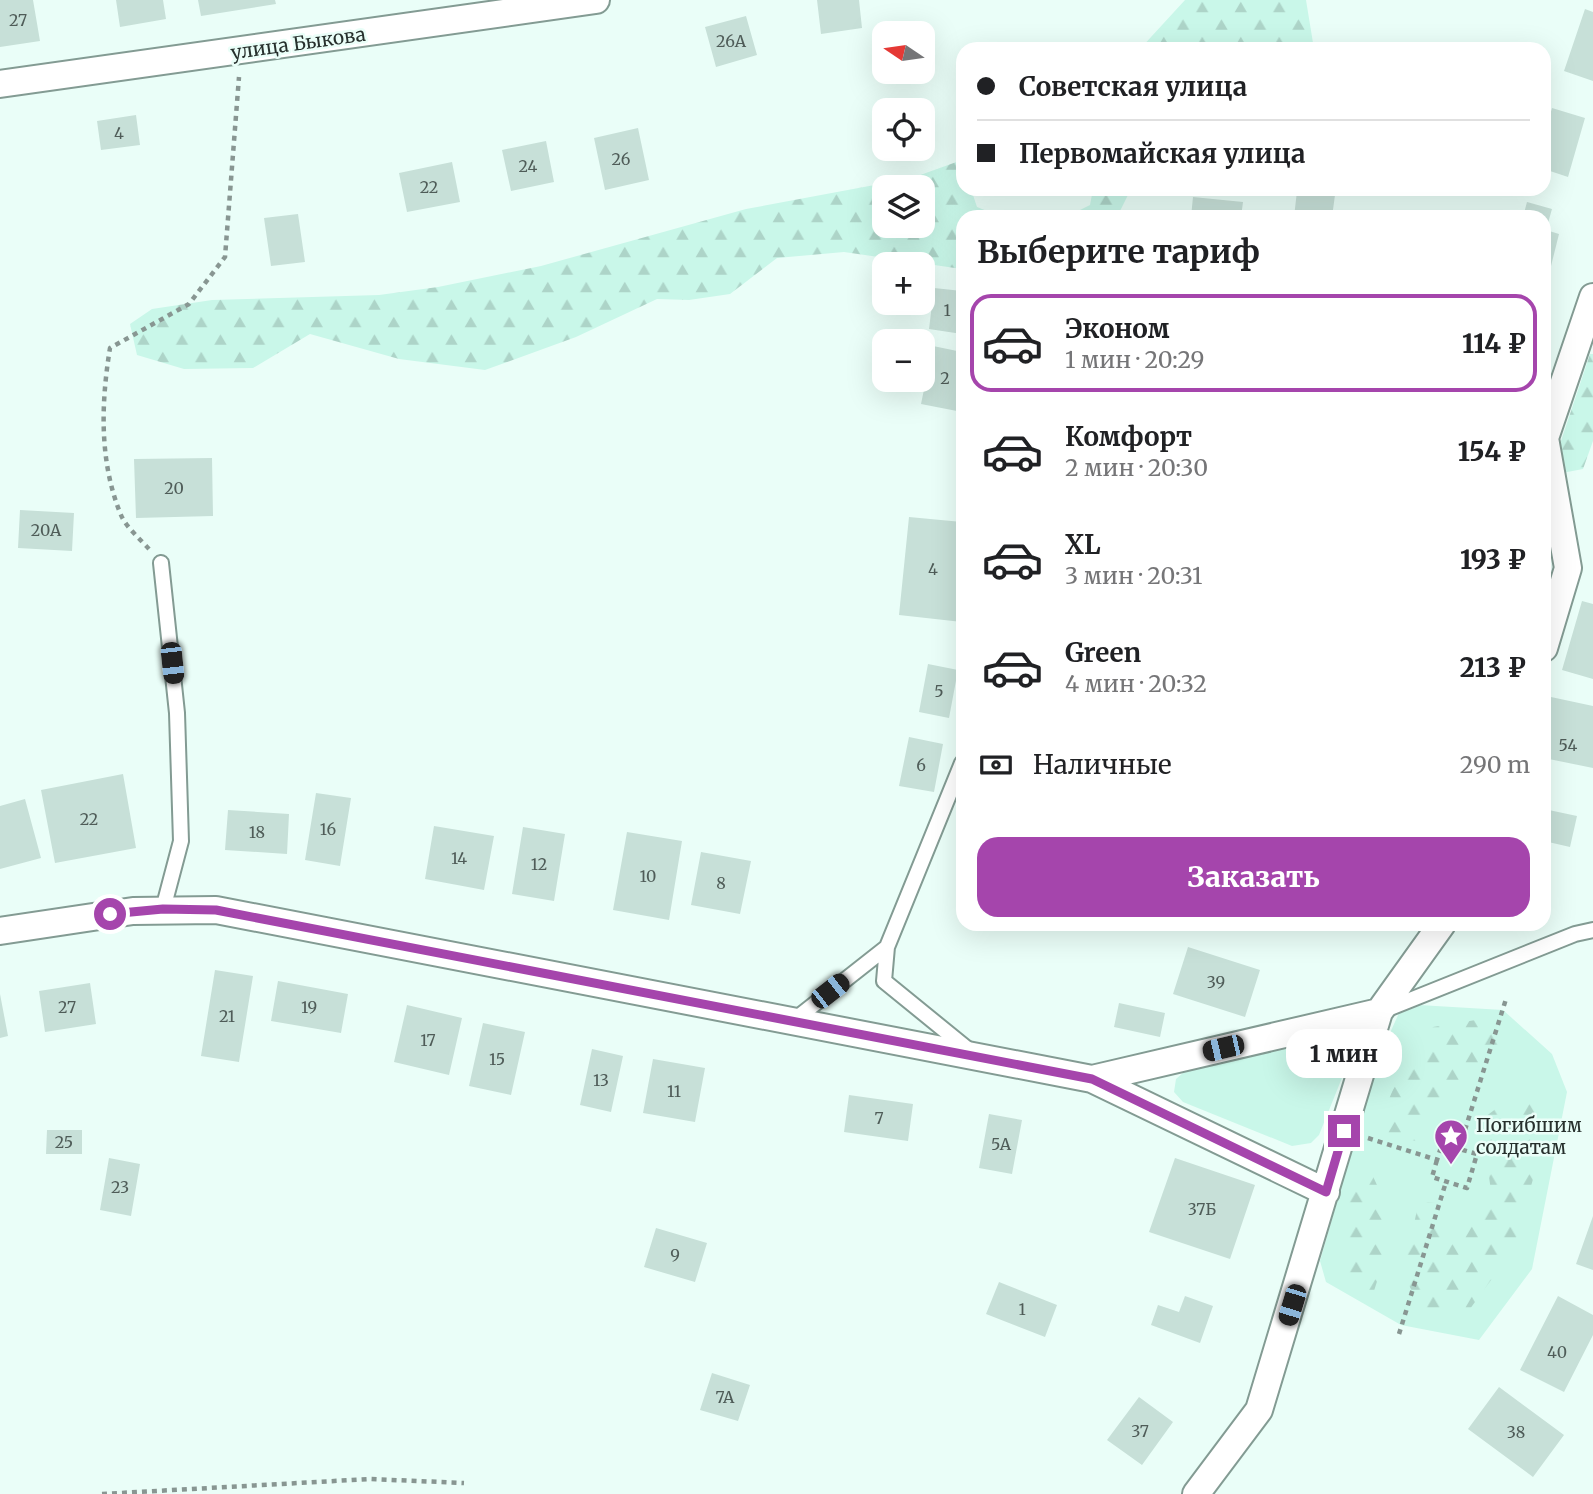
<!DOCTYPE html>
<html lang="ru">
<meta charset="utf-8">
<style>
:root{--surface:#fff;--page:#f6f6f6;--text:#202124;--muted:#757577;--line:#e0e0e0;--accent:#a545ac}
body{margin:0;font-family:Merriweather,serif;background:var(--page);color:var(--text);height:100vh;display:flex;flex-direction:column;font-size:26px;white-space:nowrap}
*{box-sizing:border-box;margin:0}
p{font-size:23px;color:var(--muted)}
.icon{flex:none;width:38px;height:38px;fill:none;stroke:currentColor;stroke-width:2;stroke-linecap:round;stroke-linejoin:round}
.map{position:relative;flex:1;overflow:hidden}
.details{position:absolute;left:956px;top:210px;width:595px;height:721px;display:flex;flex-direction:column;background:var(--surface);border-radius:21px;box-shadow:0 7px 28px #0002}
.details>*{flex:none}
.top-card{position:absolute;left:956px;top:42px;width:595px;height:154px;border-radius:21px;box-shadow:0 7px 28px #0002;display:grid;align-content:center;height:154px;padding:0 21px;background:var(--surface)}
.needle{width:46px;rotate:283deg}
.controls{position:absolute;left:872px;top:21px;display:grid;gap:14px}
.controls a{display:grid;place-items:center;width:63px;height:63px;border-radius:14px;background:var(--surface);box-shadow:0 7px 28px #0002;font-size:35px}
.end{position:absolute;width:32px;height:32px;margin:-16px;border:9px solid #a545ac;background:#fff;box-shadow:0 0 0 4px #fff}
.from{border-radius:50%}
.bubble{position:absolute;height:49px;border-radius:21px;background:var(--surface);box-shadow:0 7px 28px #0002;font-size:23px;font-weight:800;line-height:49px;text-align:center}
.car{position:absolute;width:21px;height:42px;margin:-21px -10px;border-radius:9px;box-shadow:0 0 5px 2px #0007;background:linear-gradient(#222 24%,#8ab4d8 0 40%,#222 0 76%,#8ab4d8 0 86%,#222 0)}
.top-card b{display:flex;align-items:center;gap:24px;height:66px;font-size:26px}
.top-card b+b{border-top:2px solid var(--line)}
.top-card i{width:18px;height:18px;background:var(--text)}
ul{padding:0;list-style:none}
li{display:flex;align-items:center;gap:21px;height:98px;margin:0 14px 10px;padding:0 7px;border:4px solid transparent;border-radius:21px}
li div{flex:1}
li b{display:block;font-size:26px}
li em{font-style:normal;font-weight:800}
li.current{border-color:var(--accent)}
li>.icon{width:63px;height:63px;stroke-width:1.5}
h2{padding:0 21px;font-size:32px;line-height:84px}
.pay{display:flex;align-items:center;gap:18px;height:77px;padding:0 21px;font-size:26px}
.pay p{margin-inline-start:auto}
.button{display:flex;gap:14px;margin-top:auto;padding:14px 21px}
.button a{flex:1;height:80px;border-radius:21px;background:var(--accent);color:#fff;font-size:28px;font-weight:800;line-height:80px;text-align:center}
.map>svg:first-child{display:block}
.green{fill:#c9f7e9}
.forest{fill:url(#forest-firs);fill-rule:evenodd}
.building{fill:#c7e0d8}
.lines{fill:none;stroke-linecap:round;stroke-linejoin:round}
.service-casing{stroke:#839b93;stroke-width:18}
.minor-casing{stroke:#839b93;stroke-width:30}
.path{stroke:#889692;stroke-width:4.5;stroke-dasharray:5 5;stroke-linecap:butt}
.service{stroke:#fff;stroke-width:14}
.minor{stroke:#fff;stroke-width:26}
.route{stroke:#a545ac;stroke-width:9}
.labels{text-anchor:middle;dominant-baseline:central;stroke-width:5;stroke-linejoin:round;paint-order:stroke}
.number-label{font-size:16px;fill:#4f5c58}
.street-label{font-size:19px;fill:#27302d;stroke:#eafef8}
.poi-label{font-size:19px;fill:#27302d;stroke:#eafef8;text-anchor:start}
</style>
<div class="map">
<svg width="1593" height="1494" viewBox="0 0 1593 1494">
<defs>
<pattern id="forest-firs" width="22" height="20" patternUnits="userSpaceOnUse" patternTransform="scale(1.75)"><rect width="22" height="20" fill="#c9f7e9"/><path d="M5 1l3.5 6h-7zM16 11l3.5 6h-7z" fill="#add4c8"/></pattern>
</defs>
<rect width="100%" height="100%" fill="#eafef8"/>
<!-- green -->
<path class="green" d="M1419,1005L1503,1010L1552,1054L1567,1092L1532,1269L1479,1340L1401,1325L1326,1282L1320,1261L1376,1064L1399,1013Z
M1320,1033C1337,1037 1344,1043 1350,1058L1319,1135L1311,1143L1292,1146L1183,1102L1174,1092L1176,1079L1184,1072Z"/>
<!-- forest -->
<path class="forest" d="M1185,0H1306L1314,49H1140Z
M962,160V189H971L977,207L1002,217H962V269L844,252L777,258L730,294L689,300L657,299L576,337L485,370L399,359L310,334L253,368L184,369L137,355L130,324L152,309L212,300L379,295L438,287L541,266L746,209L912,178ZM922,187V226H884V187Z
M1093,189H1131L1117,217H1066L1090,205Z
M1590,354H1593V441L1583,469L1562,473L1560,444Z
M1544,557L1549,560L1551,594L1544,611Z
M1494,1017L1508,1041L1448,1093L1419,1142L1376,1130L1397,1080L1433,1027Z
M1509,1099L1533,1102L1546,1133L1513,1250L1467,1313L1422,1310L1403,1274L1419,1201L1443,1204L1445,1224L1458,1236L1491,1191L1481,1120Z
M1370,1170L1383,1198L1388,1247L1373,1294L1344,1270L1347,1196Z"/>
<!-- building -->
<path class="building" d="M0,0H33L40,41L0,47Z
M116,0H163L166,19L120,27Z
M198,0H275L276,4L201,16Z
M817,0H859L862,28L821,34Z
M1585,9L1593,12V81L1564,71Z
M746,16L757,55L716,67L705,27Z
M1552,108L1585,118L1568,177L1544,169V137Z
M136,115L140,145L101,150L97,121Z
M638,128L649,180L605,190L594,138Z
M546,141L554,182L511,191L502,150Z
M452,162L460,202L407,212L399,173Z
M1297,191L1335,195L1332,217H1294Z
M1193,197L1243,202L1241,217H1191Z
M1527,202L1552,209L1546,230L1559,234L1550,270L1544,268V217H1523Z
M298,214L305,262L271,266L264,218Z
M934,288L962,291V334L929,329Z
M933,346L962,352V412L921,404Z
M212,458L213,516L136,518L134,459Z
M20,510L74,513L72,551L18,548Z
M909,517L962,522V622L899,615Z
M1582,601L1593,604V679L1562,670Z
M928,664L958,670L949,718L919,712Z
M1551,697L1593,706V768L1544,758V731Z
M909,737L943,744L934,792L899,786Z
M123,774L136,848L55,863L41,790Z
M316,793L351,798L340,866L305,860Z
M25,799L41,858L0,869V806Z
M1544,809L1577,816L1570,847L1544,841Z
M228,810L289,814L287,854L225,850Z
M434,826L494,836L484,890L425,879Z
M523,827L565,834L554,901L512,894Z
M627,832L682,841L669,920L613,910Z
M701,852L751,861L740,914L691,905Z
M1188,947L1260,970L1245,1017L1173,994Z
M215,970L253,976L239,1062L201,1056Z
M278,981L348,994L341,1033L271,1021Z
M90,983L96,1024L45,1032L39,991Z
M0,994L8,1036L0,1038Z
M1119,1003L1165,1013L1160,1037L1114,1027Z
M407,1005L462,1018L449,1075L394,1062Z
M483,1023L525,1032L511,1095L469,1086Z
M592,1049L623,1056L611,1112L580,1105Z
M653,1059L705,1068L695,1122L643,1113Z
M849,1095L913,1104L908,1141L844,1132Z
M989,1114L1022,1120L1012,1174L979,1168Z
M47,1130H82V1154H46Z
M109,1158L140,1164L131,1216L100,1210Z
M1175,1158L1255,1185L1230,1259L1149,1232Z
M1593,1216V1270L1576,1264Z
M656,1228L707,1243L695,1282L644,1267Z
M999,1282L1057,1305L1045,1337L986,1314Z
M1185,1296L1213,1306L1200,1343L1151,1325L1158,1305L1179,1312Z
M1558,1296L1593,1315V1335L1564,1392L1520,1370Z
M712,1373L750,1385L738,1421L700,1410Z
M1499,1387L1564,1435L1533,1477L1468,1429Z
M1139,1397L1173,1422L1142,1465L1107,1440Z"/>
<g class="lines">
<!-- service casing -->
<g class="service-casing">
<path id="service" d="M161,563L177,713L181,841L163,909
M887,947L884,981L970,1051
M1385,1010L1575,934L1593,930
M793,1021L887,947L962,763"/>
</g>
<!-- minor casing -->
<g class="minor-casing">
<path id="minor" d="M0,84L596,0
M1544,648L1568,568L1545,438L1593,297
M0,931L133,911L216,910L1092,1079
M1326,1192L1092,1079L1379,1012
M1196,1494L1259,1410L1379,1012L1442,924"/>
</g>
<!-- path -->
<path class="path" d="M149,549C140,539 126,527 121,515C99,462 101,403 110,348L189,304L225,257L239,77
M1368,1138L1437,1160L1442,1144L1477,1154L1467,1188L1432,1177L1437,1160
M1459,1149L1506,999
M1399,1334L1446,1182
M102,1494L370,1479L464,1483"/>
<!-- service -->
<use href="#service" class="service"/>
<!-- minor -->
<use href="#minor" class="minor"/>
</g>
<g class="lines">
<!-- route -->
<path class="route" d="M110,914L163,909L216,910L1092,1079L1326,1192L1344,1131"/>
</g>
<!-- icons -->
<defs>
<g id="sight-pin" transform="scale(1.75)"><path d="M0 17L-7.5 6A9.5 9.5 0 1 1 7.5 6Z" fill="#a545ac" stroke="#eafef8"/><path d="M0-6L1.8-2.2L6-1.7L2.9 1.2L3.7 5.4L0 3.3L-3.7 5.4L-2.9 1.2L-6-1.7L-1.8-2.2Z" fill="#fff"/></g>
</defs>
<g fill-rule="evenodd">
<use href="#sight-pin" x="1451" y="1136"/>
</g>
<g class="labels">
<!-- number labels -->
<g class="number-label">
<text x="18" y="20">27</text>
<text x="731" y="41">26А</text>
<text x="119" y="133">4</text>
<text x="621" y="159">26</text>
<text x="528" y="166">24</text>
<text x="429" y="187">22</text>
<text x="947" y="310">1</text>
<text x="945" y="378">2</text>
<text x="174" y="488">20</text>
<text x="46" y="530">20А</text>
<text x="933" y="569">4</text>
<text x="939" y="691">5</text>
<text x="1568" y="745">54</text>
<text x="921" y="765">6</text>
<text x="89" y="819">22</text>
<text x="328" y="829">16</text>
<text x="257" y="832">18</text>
<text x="459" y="858">14</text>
<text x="539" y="864">12</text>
<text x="648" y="876">10</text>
<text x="721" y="883">8</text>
<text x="1216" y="982">39</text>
<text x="67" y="1007">27</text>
<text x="309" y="1007">19</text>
<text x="227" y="1016">21</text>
<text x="428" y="1040">17</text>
<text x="497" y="1059">15</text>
<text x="601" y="1080">13</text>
<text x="674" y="1091">11</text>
<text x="879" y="1118">7</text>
<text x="64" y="1142">25</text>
<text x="1001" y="1144">5А</text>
<text x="120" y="1187">23</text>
<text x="1202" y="1209">37Б</text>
<text x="675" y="1255">9</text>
<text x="1022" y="1309">1</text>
<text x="1557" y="1352">40</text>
<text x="725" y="1397">7А</text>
<text x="1140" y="1431">37</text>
<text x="1516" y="1432">38</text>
</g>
<!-- street labels -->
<g class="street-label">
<text transform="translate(298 43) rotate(-8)">улица Быкова</text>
</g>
<!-- poi labels -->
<g class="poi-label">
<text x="1476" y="1125">Погибшим<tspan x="1476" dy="22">солдатам</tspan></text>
</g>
</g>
</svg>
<div class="controls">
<a><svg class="needle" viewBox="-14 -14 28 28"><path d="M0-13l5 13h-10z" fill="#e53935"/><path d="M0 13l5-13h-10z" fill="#757577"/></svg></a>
<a><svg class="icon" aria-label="locate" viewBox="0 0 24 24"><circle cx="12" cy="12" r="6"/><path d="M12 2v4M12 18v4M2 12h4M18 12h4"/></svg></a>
<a><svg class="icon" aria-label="layers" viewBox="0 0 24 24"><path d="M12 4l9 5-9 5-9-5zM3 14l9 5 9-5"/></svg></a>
<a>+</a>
<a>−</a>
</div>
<i class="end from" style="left:110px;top:914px"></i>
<i class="end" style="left:1344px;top:1131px"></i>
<div class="bubble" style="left:1286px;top:1029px;width:116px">1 мин</div>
<i class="car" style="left:172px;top:663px;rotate:174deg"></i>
<i class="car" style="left:830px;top:991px;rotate:52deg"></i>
<i class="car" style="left:1223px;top:1048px;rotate:257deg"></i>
<i class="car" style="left:1292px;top:1305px;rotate:197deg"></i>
<div class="top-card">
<b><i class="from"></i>Советская улица</b>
<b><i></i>Первомайская улица</b>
</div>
<section class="details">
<h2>Выберите тариф</h2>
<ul>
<li class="current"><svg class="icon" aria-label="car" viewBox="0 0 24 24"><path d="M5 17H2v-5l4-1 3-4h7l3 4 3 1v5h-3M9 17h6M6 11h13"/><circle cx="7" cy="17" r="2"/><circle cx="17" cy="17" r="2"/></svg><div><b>Эконом</b><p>1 мин · 20:29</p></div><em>114 ₽</em></li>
<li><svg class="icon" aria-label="car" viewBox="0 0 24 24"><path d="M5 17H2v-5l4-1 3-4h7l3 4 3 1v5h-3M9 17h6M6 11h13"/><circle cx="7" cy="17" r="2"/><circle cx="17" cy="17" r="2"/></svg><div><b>Комфорт</b><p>2 мин · 20:30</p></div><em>154 ₽</em></li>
<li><svg class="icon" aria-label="car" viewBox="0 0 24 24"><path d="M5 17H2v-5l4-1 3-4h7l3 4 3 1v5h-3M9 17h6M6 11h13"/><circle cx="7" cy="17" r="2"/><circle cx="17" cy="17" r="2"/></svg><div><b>XL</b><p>3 мин · 20:31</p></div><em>193 ₽</em></li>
<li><svg class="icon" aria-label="car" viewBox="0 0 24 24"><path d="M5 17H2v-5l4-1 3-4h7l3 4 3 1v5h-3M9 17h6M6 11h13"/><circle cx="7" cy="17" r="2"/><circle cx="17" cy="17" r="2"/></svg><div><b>Green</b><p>4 мин · 20:32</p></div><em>213 ₽</em></li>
</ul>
<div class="pay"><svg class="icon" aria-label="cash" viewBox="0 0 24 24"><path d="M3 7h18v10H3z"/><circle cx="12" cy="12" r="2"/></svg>Наличные<p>290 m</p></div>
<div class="button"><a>Заказать</a></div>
</section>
</div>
